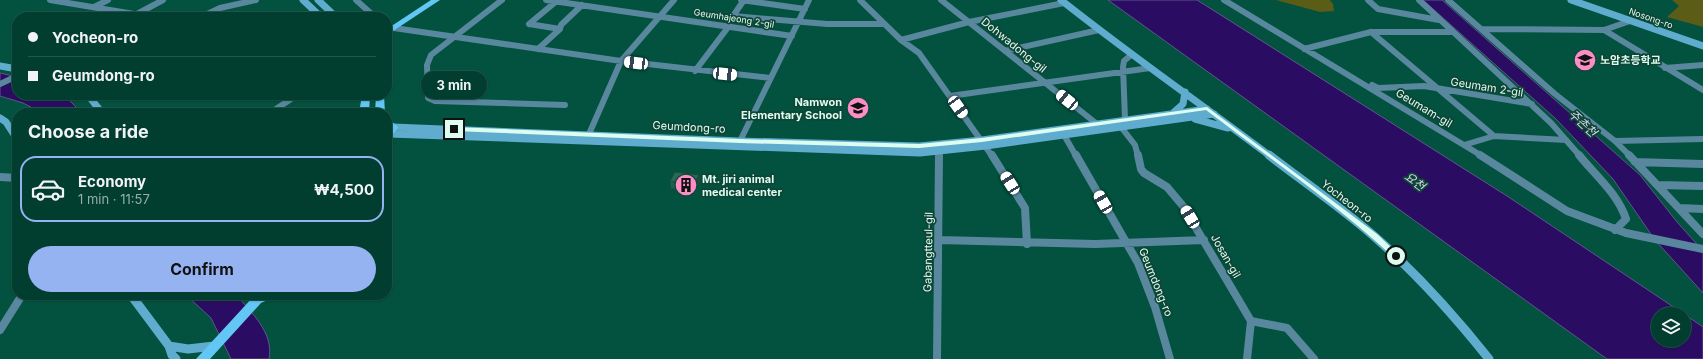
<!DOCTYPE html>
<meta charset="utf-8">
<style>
:root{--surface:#023e2f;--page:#10493b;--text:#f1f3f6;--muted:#96aeaa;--line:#23574b;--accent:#95b2f1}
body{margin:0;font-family:Inter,"Noto Sans KR",sans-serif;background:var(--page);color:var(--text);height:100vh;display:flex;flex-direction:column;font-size:15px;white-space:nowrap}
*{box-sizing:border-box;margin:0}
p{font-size:13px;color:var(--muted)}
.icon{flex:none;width:22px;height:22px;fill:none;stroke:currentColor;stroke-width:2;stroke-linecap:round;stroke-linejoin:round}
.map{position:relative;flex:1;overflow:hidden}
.details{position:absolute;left:12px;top:108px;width:380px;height:192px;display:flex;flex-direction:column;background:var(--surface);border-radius:16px;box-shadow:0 1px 3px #0004,0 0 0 1px var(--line)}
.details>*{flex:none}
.guide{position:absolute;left:12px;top:12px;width:380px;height:88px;border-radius:16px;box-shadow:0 1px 3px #0004,0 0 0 1px var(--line);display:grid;align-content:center;height:88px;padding:0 16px;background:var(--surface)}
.buttons{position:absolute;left:1651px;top:307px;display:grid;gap:8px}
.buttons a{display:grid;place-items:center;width:40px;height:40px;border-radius:50%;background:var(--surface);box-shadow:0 1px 3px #0004,0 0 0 1px var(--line);font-size:20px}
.end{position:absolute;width:18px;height:18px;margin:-9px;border:5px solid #dcfdf0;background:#111;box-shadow:0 0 0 2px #111}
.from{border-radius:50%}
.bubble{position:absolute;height:28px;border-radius:14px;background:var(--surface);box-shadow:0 1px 3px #0004,0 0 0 1px var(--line);font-size:13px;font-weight:700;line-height:28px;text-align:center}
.car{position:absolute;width:12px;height:24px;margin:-12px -6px;border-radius:5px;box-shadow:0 0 3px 1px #0007;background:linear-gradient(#fff 24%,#345 0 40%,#fff 0 76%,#345 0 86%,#fff 0)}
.guide b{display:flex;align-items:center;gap:14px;height:38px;font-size:15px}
.guide b+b{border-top:1px solid var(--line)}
.guide i{width:10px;height:10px;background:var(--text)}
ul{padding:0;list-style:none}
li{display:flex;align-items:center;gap:12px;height:66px;margin:0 8px 6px;padding:0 8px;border:2px solid transparent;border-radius:16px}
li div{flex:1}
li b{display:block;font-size:15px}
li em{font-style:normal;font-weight:700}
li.current{border-color:var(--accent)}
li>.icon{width:36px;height:36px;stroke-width:1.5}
h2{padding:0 16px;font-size:18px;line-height:48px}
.cta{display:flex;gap:8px;margin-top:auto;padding:8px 16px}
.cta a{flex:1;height:46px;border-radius:24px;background:var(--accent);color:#111;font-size:16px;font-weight:700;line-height:46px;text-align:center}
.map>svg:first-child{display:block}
.green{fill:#5b5c16}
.water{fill:#2a0d62;stroke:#5f558d}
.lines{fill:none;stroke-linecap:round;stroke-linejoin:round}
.street-far1{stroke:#59879e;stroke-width:6}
.street{stroke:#59879e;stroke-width:8}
.secondary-far1{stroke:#5faccf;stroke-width:7}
.secondary{stroke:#5faccf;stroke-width:9}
.primary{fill:#62c7f4;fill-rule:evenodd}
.wall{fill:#225c4b}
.shaded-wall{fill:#1b4b3d}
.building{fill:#276b57;stroke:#1b4b3d}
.route{fill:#dcfdf0}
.labels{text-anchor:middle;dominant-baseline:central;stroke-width:3.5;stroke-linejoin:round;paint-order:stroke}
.far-street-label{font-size:9px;fill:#dcfdf0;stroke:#0f4536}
.street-label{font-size:11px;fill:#dcfdf0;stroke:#0f4536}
.poi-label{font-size:11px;font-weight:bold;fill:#dcfdf0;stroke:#0f4536;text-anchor:start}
.water-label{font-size:12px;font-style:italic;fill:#dbd9f1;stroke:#0f4536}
</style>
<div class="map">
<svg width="1703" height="359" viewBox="0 0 1703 359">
<rect width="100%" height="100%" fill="#02523f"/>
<!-- green -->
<path class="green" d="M1276,0H1330L1333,4L1334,11L1320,12Z
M1672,0H1703V27L1667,17L1679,6Z"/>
<!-- water -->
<path class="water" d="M1108,0H1197L1507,196L1684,314H1658V340H1684V314L1703,327V359H1607Z
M1423,0H1442L1640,175L1677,222L1703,251V293L1655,240L1613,179L1556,119Z
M0,73L17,77V95H64L82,113H42L23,103L0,96Z
M186,295H236C252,313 274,333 269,359H231L211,318Z"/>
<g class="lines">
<!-- street-far1 -->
<path class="street-far1" d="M50,0L152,17
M356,0L375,17
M502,0L431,55L427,65L428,98L435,101L565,105
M546,0L792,36
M741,0L805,9
M744,0L733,16L827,24H884
M860,0L901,40L919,53L992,156
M941,0L1097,124
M1224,0L1482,156
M1368,0L1378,9L1439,20
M1419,0L1551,123L1580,156
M1448,0L1555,94L1615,141L1630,156
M94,7L108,0
M135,15L163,0
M201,17L220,8L256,0
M529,24L558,0
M529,24L560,29
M387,27L621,61L770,78
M1482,29L1604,30L1630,21
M1604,30L1703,90
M1371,32L1494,136
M901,40L969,22L1064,3
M538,49L560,29L561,25L582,5
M1304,49L1371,32H1452
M1005,51L1099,30
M1665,68L1703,65
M695,71L729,26
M0,84L17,76
M1372,85L1378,88L1424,86L1532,104
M950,96L1150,68
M270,113L297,95
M1125,119L1123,67L1124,61L1131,55
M1121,127L1135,145L1138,156
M589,134L621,61L674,0
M1064,135L1076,156
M740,141L809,0
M1615,141L1703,139
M937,145L939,156
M1464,145L1494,136L1566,140"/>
<!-- street -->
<path class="street" d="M992,155L1025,208L1027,244
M1076,155L1138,263L1155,307L1170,359
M1138,155L1141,169L1144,173L1167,187L1183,206L1251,321L1287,328L1314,359
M1480,155L1567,211L1626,233L1703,249
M1579,155C1595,175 1618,194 1626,219L1615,230
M1629,155L1703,234
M1635,162L1703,164
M0,177L17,178
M1658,185L1703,186
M1679,208L1703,209
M939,240L1095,244L1204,240
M0,330L22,295
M937,359L939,155
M1247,359L1251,321"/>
<!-- secondary-far1 -->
<path class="secondary-far1" d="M303,0L321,17
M318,0L336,17
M1061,0C1129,54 1201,104 1270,156
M1571,0L1703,46
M0,66L17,69
M88,95L102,113
M1174,112L1183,104L1185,92
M0,118L6,122L17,139
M1195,119L1228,128
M393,127L740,141L919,146L982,140L1207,109
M389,134L920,153L986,146L1214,114"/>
<!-- secondary -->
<path class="secondary" d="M1269,155C1304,182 1342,208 1375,237C1417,274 1454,315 1489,359
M131,295L169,346L172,355L176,359
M169,346L188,349L214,346"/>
<!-- primary -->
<path class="primary" d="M431,0H440L387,35V29Z
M362,95H370L369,113H359Z
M376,95H384L385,113H375Z
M387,119L390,120L398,127L395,132L387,138Z
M257,295H274L272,298L261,303L210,359H196L253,297Z"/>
</g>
<!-- wall -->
<path class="wall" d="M699,175L700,182L694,192L671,188L670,181Z"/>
<!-- shaded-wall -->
<path class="shaded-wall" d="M699,175L700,182L694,192L693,185Z"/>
<!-- building -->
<path class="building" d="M675,172L699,175L693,185L670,181Z"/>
<!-- route -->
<path class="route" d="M1207,107L1377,234L1398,254V257H1393C1335,203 1269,158 1206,110L982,142L919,148L740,143L454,131L451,129L454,127L740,139L919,144L982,138Z"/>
<!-- icons -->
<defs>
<g id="school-disc" transform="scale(1.15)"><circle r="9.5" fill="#fb8fc5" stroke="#0f4536"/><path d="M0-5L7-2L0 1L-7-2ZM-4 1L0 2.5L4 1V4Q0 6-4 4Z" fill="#111"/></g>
<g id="building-disc" transform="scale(1.15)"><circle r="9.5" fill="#fb8fc5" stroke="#0f4536"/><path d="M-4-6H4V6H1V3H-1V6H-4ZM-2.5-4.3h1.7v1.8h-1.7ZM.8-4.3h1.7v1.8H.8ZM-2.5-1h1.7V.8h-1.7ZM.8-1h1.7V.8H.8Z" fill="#111"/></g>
</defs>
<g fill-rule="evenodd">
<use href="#school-disc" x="1585" y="60"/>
<use href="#school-disc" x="858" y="108"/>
<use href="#building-disc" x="686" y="185"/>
</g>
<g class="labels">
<!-- far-street labels -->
<g class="far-street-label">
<text transform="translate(734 18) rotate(9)">Geumhajeong 2-gil</text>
<text transform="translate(1651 18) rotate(19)">Nosong-ro</text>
</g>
<!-- street labels -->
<g class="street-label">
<text transform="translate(1014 45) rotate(39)">Dohwadong-gil</text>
<text transform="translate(1487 87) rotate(9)">Geumam 2-gil</text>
<text transform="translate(1424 108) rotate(31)">Geumam-gil</text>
<text transform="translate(689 127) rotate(3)">Geumdong-ro</text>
<text transform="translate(1347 201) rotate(38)">Yocheon-ro</text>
<text transform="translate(928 252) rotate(-89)">Gabangtteul-gil</text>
<text transform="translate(1226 256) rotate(60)">Josan-gil</text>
<text transform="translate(1156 282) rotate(68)">Geumdong-ro</text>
</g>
<!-- poi labels -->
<g class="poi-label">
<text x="1600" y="60">노암초등학교</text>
<text x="842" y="102" text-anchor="end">Namwon<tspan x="842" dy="13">Elementary School</tspan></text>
<text x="702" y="179">Mt. jiri animal<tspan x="702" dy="13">medical center</tspan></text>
</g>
<!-- water labels -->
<g class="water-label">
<text transform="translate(1583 123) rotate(43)">주촌천</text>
<text transform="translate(1415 181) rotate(36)">요천</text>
</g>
</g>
</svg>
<div class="buttons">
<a><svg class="icon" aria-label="layers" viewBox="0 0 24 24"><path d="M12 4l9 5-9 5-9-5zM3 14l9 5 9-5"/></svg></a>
</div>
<i class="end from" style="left:1396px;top:256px"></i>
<i class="end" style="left:454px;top:129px"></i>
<div class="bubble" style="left:421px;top:71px;width:66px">3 min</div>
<i class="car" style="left:636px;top:63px;rotate:277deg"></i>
<i class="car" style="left:725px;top:74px;rotate:96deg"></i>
<i class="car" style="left:1067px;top:100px;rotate:309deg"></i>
<i class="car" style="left:958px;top:107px;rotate:144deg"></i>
<i class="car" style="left:1010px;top:183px;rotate:328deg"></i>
<i class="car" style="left:1103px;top:202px;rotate:330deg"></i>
<i class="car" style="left:1190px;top:217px;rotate:329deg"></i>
<div class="guide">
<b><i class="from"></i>Yocheon-ro</b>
<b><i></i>Geumdong-ro</b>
</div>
<section class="details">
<h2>Choose a ride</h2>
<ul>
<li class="current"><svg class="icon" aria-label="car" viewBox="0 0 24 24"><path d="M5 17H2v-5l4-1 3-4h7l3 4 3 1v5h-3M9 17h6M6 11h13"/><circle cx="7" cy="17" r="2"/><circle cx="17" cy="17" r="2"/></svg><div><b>Economy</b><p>1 min · 11:57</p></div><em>₩4,500</em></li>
</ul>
<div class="cta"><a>Confirm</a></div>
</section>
</div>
